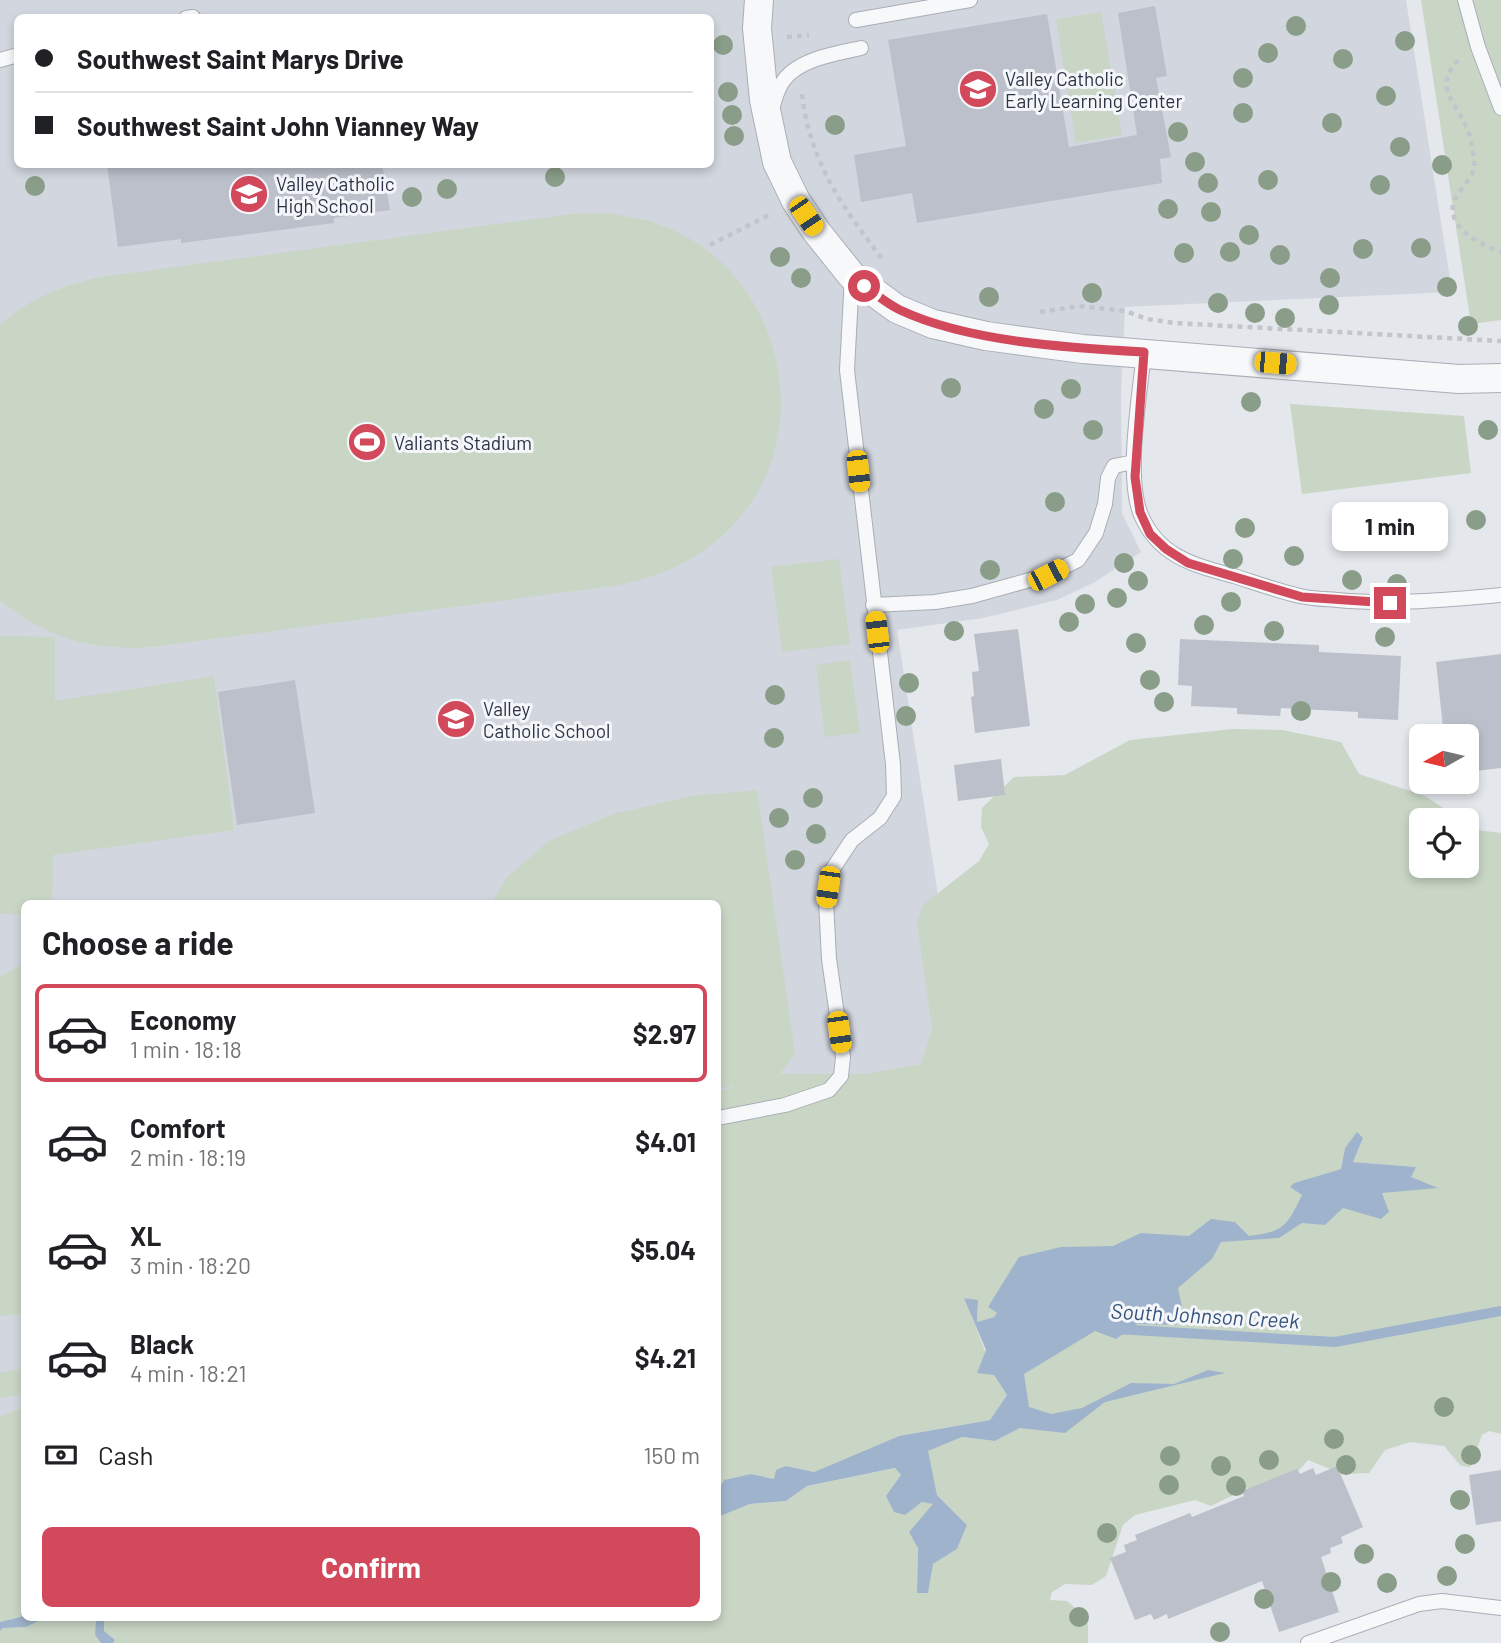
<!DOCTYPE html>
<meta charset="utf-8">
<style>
:root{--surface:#fff;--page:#f2f2f2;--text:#202124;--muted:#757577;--line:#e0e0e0;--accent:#d1495b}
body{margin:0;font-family:Barlow,sans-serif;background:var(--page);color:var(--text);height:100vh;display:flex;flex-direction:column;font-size:26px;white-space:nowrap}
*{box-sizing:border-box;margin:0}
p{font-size:23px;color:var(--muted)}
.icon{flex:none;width:38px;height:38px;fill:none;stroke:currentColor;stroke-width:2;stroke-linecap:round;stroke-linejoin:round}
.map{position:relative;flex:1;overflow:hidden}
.drawer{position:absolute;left:21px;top:900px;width:700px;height:721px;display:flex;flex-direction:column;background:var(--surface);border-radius:10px;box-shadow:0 4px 10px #0003}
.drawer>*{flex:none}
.top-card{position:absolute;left:14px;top:14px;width:700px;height:154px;border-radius:10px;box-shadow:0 4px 10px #0003;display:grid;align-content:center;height:154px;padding:0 21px;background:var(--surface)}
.needle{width:46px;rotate:262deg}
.fabs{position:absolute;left:1409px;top:724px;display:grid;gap:14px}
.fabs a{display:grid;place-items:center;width:70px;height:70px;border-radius:10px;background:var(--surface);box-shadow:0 4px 10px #0003;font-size:35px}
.end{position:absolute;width:32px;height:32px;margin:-16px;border:9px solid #d1495b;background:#fff;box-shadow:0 0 0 4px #fff}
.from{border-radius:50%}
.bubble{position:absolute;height:49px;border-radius:10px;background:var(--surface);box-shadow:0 4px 10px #0003;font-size:23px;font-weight:700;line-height:49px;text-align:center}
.car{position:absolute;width:21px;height:42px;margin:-21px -10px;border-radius:9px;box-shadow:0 0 5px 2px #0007;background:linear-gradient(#f5c518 24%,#345 0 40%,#f5c518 0 76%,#345 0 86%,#f5c518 0)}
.top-card b{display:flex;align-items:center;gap:24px;height:66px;font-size:26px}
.top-card b+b{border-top:2px solid var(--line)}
.top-card i{width:18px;height:18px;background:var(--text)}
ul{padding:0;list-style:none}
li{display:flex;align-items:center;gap:21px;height:98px;margin:0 14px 10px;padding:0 7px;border:4px solid transparent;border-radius:10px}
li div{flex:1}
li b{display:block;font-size:26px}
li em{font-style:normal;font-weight:700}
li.on{border-color:var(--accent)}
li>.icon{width:63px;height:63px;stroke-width:1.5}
h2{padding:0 21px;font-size:32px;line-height:84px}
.pay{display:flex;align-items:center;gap:18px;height:77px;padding:0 21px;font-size:26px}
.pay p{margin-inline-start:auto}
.action{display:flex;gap:14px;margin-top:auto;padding:14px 21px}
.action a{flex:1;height:80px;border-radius:10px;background:var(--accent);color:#fff;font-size:28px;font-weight:700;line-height:80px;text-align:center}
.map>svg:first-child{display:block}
.built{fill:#d2d6de;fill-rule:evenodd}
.green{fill:#c9d6c5;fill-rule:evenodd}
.water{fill:#9fb4cc}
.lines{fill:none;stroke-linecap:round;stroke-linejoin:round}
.stream{stroke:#9fb4cc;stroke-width:10}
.building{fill:#bbc0ca}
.service-casing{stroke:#a9aeb7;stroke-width:16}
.minor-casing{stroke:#a9aeb7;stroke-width:30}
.path{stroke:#c2c5cb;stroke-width:4.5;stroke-dasharray:5 5;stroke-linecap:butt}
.service{stroke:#f7f8fa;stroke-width:14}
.minor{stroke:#f7f8fa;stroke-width:28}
.tree{fill:#899d89}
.route{stroke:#d1495b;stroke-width:9}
.labels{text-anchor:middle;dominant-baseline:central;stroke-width:6;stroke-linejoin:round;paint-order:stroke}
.poi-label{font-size:19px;fill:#2b3445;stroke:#f4f6f9;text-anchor:start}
.water-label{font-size:21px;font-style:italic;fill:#34527a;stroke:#f4f6f9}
</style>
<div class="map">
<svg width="1501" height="1643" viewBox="0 0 1501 1643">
<rect width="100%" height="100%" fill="#e4e7ec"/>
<!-- built -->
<path class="built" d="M0,0H1406L1452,292L1125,307L1121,394L1122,513L1141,552L1095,582L1057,600L983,618L897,630L986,1205L718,1245V903H24V1407L0,1416ZM18,18H710V164H18Z"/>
<!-- green -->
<path class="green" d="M1421,0H1501V320L1471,324Z
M1101,12L1122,135L1076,143L1056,19Z
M604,213C626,216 646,219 666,227C784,274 821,437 730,528C699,560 662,576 619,585L152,647C92,651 47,639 0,600V325C29,298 62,286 100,277L572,214Z
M1290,404L1464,416L1471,473L1302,494Z
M839,559L850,644L782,652L771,567Z
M0,636L55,637V701L214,676L234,830L53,855L52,903H24V914H0Z
M850,660L860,733L825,737L816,665Z
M1232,729L1282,730L1341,742L1359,774L1425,796L1463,821H1421V866H1466L1467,823L1477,830L1501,833V1434L1489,1431L1482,1435L1470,1467L1461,1466L1444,1446L1410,1442L1385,1450L1369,1473L1342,1474L1308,1460L1284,1487L1248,1488L1211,1506L1195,1500L1135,1515L1123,1525L1106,1576L1092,1585L1065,1584L1052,1592L1050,1600L1067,1601L1088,1619V1643H113L115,1640L104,1632V1617H432L443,1620L450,1617H718V1517L750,1504L786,1501L807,1486L896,1468L901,1475L905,1514L922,1502L934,1503L918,1548L917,1593L933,1564L957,1549L967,1525L937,1495L927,1451L962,1437L995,1441L1020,1428L1000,1289L988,1307L997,1313L994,1317L977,1322L978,1301L965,1298L994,1375L1007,1395L990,1420L899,1436L814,1472L786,1466L774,1479L751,1474L725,1480L718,1491V1092L736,1087L718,1088V903H492L507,877L549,841L613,814L692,796L757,790L795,1053L780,1074H863L921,1064L932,1029L917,922L924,904L979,861L989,844L981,827L982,808L1014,777L1065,775L1130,740ZM1363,1138L1353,1162L1415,1167L1410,1177L1417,1180L1301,1196L1302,1194L1291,1187L1294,1183L1341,1169L1345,1148Z
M24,963V1314L0,1316V977Z
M24,1368V1394L0,1398V1373Z
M24,1407V1616L0,1622V1416Z
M47,1617H96L95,1635L101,1643H0V1631L3,1628L26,1627Z"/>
<!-- water -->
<path class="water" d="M1357,1132L1363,1138L1353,1162L1416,1167L1411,1177L1438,1188L1382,1193L1389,1212L1381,1219L1343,1208L1325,1225L1302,1223L1279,1238L1221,1242L1212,1259L1178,1288L1183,1312L1176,1325L1137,1324L1116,1339L1095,1331L1024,1374L1029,1407L1051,1414L1082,1408L1131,1383L1174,1384L1208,1370L1225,1373L1105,1402L1065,1433L1020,1428L995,1441L962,1437L928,1451L937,1495L967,1525L957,1549L933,1564L928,1593H917L918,1548L909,1532L933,1504L922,1502L905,1515L894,1512L886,1496L901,1475L895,1468L807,1486L786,1501L750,1504L718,1517V1491L724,1480L751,1474L774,1479L776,1470L786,1466L814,1472L899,1436L990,1420L1007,1395L994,1375L977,1373L986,1350L964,1298L978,1300L977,1322L994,1317L997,1313L988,1307L1019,1257L1061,1247L1113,1246L1141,1233L1189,1236L1211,1219L1235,1222L1249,1236C1285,1232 1287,1225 1302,1195L1290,1187L1294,1183L1341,1169L1345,1148Z
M24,1616L47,1617L26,1627L3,1628L0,1631V1622Z
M96,1617H104V1631L115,1640L113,1643H101L95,1635Z"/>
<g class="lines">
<!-- stream -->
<path class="stream" d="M1116,1329L1335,1342L1501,1311"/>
</g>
<!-- building -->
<path class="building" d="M1155,6L1167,76L1156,78L1171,157L1160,159L1162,183L917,223L912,193L861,202L854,155L906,146L888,40L1047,14L1069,147L1137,135L1118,13Z
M107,164H382L390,210L334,218V223L181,243V239L118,247Z
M1018,629L1030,726L975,733L971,697L974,696L972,672L979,671L974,634Z
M1180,639L1319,645V652L1401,656L1398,720L1358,718V712L1281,708L1280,716L1237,714V708L1191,706L1192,686L1178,685Z
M1501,654V768L1466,772V737H1444L1436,662Z
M295,680L315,813L237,825L218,692Z
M1001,759L1005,795L958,801L954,765Z
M1337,1466L1363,1527L1341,1537L1343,1543L1330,1548L1331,1553L1321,1557L1339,1612L1279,1632L1262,1581L1168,1619L1167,1614L1154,1620L1151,1614L1135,1620L1110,1558L1126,1552L1124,1545L1137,1540L1135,1535L1190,1513L1192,1517L1244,1496L1242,1491L1297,1469L1300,1474L1313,1468L1316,1475Z
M1501,1470V1521L1476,1525L1469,1475Z"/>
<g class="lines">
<!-- service casing -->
<g class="service-casing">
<path id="service" d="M1465,0L1478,47L1501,108
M186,18L193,17
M856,20L970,0
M0,60L18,55
M771,111C775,101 777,88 784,80C799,59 838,53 861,48
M1144,352C1140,394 1125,477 1141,515C1159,557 1194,565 1234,576C1256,583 1278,591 1300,596C1312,599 1325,599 1337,600C1392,605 1446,600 1501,595
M873,605L935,602L972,596L1048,575L1078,560L1096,533L1105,504L1108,478L1114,466L1134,462
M718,1118L785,1105L829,1090L841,1076L843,1057L829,959L826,901L830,873L852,840L880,818L894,796L893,764L847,370L852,276
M1308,1643L1419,1604L1442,1601L1501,1608"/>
</g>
<!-- minor casing -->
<g class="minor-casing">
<path id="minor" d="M759,0L757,28L764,100L777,162L796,201L816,231L852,276L897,309L933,324L986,336L1083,349L1459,379L1501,378"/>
</g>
<!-- path -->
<path class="path" d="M787,37L809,35
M1458,60C1435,85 1451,97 1464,122C1469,131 1472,142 1473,153C1474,157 1475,165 1474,169C1469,186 1447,197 1454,217C1461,236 1484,245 1501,252
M802,94C810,162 842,207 883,260
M710,245L769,215
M1040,312L1079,306L1125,311L1147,319L1174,323L1501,341"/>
<!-- service -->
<use href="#service" class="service"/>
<!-- minor -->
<use href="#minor" class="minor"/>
</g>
<!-- trees -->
<g class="tree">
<circle cx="1296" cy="26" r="10"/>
<circle cx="1405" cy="41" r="10"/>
<circle cx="723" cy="45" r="10"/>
<circle cx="1268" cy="53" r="10"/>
<circle cx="1343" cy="59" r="10"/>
<circle cx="1243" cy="78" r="10"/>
<circle cx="728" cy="92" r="10"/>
<circle cx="1386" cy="96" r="10"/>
<circle cx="1243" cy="113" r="10"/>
<circle cx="732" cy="115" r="10"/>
<circle cx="1332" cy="123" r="10"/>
<circle cx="835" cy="125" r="10"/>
<circle cx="1178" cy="132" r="10"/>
<circle cx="734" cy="136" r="10"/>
<circle cx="1400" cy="147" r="10"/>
<circle cx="1195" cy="162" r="10"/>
<circle cx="1442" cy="165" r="10"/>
<circle cx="555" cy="177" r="10"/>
<circle cx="1268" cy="180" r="10"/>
<circle cx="1208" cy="183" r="10"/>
<circle cx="1380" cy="185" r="10"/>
<circle cx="35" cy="186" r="10"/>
<circle cx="447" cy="189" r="10"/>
<circle cx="412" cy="197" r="10"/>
<circle cx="1168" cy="209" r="10"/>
<circle cx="1211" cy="212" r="10"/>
<circle cx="1249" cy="235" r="10"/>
<circle cx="1421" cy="248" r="10"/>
<circle cx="1363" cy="249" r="10"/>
<circle cx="1230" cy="252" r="10"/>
<circle cx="1184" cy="253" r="10"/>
<circle cx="1280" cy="255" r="10"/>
<circle cx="780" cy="257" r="10"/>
<circle cx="801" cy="278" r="10"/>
<circle cx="1330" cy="278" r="10"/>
<circle cx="1447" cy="287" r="10"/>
<circle cx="1092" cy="293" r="10"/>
<circle cx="989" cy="297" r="10"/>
<circle cx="1218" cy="303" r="10"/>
<circle cx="1329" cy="305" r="10"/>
<circle cx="1255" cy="313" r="10"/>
<circle cx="1285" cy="318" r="10"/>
<circle cx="1468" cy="326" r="10"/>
<circle cx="951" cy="388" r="10"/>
<circle cx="1071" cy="389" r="10"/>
<circle cx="1251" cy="402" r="10"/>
<circle cx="1044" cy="409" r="10"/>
<circle cx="1093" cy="430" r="10"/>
<circle cx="1488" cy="430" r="10"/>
<circle cx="1055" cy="502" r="10"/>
<circle cx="1476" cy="520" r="10"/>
<circle cx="1245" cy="528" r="10"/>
<circle cx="1356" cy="534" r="10"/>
<circle cx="1394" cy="537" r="10"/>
<circle cx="1294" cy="556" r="10"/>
<circle cx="1233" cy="559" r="10"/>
<circle cx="1124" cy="563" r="10"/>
<circle cx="990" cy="570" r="10"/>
<circle cx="1352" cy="580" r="10"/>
<circle cx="1138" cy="581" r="10"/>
<circle cx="1397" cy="584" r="10"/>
<circle cx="1117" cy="598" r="10"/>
<circle cx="1231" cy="602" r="10"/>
<circle cx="1085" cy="604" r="10"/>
<circle cx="1069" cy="622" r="10"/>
<circle cx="1204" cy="625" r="10"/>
<circle cx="954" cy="631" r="10"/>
<circle cx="1274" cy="631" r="10"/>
<circle cx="1385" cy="637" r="10"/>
<circle cx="1136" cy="643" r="10"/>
<circle cx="1150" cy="680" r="10"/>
<circle cx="909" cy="683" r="10"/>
<circle cx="775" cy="695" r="10"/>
<circle cx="1164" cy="702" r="10"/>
<circle cx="1301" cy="711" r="10"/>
<circle cx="906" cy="716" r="10"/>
<circle cx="774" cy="738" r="10"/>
<circle cx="813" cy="798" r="10"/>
<circle cx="779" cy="818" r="10"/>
<circle cx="816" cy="834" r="10"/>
<circle cx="795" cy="860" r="10"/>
<circle cx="1444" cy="1407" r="10"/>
<circle cx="1334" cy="1439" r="10"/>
<circle cx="1471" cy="1455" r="10"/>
<circle cx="1170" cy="1456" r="10"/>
<circle cx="1269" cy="1460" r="10"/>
<circle cx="1346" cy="1465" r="10"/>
<circle cx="1221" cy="1466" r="10"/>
<circle cx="1169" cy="1485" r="10"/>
<circle cx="1236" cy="1486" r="10"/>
<circle cx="1460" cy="1500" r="10"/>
<circle cx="1107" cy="1533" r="10"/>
<circle cx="1465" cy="1544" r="10"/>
<circle cx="1364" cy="1554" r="10"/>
<circle cx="1447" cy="1576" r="10"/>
<circle cx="1331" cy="1582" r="10"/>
<circle cx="1387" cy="1583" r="10"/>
<circle cx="1264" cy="1599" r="10"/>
<circle cx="1079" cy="1617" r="10"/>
<circle cx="1220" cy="1632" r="10"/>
</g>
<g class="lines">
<!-- route -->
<path class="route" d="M864,286C876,294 887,304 900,310C968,342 1070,348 1144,352L1135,477L1140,512L1150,534L1166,549L1188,563L1302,597L1390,603"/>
</g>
<!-- icons -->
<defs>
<g id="school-disc" transform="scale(2.0125)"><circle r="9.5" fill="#d1495b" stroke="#f4f6f9"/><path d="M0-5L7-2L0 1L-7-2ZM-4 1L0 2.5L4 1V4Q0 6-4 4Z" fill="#fff"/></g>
<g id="stadium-disc" transform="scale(2.0125)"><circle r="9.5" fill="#d1495b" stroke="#f4f6f9"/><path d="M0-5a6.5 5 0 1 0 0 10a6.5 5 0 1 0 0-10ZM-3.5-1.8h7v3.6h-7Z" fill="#fff"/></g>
</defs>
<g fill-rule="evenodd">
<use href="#school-disc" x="978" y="89"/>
<use href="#school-disc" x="249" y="194"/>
<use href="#stadium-disc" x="367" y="442"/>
<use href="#school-disc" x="456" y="719"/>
</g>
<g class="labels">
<!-- poi labels -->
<g class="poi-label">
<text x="1005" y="78">Valley Catholic<tspan x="1005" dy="22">Early Learning Center</tspan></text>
<text x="276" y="183">Valley Catholic<tspan x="276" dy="22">High School</tspan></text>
<text x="394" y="442">Valiants Stadium</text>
<text x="483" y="708">Valley<tspan x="483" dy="22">Catholic School</tspan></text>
</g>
<!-- water labels -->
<g class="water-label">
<text transform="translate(1205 1315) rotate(3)">South Johnson Creek</text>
</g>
</g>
</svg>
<div class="fabs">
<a><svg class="needle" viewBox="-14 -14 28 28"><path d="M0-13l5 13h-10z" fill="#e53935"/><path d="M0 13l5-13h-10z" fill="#757577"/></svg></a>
<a><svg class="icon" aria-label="locate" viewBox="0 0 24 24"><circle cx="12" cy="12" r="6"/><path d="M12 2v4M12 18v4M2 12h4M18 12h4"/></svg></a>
</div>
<i class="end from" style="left:864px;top:286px"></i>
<i class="end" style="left:1390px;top:603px"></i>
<div class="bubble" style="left:1332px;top:502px;width:116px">1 min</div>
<i class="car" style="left:806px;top:216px;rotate:146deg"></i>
<i class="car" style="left:1275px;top:363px;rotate:95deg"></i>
<i class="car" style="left:858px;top:471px;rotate:174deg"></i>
<i class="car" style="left:1048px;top:575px;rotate:63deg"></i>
<i class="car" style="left:877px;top:632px;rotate:353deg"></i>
<i class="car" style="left:828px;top:887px;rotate:188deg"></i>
<i class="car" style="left:839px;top:1032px;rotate:172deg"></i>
<div class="top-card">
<b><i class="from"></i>Southwest Saint Marys Drive</b>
<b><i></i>Southwest Saint John Vianney Way</b>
</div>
<section class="drawer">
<h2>Choose a ride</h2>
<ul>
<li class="on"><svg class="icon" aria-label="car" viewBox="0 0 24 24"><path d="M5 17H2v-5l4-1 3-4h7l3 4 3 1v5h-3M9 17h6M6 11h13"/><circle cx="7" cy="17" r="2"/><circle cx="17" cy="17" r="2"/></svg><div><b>Economy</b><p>1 min · 18:18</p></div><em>$2.97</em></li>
<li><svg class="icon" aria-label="car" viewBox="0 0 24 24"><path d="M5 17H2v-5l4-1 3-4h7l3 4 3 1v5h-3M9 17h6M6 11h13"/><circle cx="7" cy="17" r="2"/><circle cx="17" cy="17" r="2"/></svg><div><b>Comfort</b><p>2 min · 18:19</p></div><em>$4.01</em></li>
<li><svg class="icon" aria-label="car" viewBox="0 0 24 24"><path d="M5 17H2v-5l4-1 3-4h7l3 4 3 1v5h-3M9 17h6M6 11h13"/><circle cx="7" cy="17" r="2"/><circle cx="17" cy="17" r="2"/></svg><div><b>XL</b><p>3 min · 18:20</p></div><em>$5.04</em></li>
<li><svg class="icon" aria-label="car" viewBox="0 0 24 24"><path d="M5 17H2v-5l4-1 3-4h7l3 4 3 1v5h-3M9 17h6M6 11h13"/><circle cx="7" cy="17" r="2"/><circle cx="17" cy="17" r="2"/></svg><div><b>Black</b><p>4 min · 18:21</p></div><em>$4.21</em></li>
</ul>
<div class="pay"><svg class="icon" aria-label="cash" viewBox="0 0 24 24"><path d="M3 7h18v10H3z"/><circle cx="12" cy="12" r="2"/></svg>Cash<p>150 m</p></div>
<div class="action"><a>Confirm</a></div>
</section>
</div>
